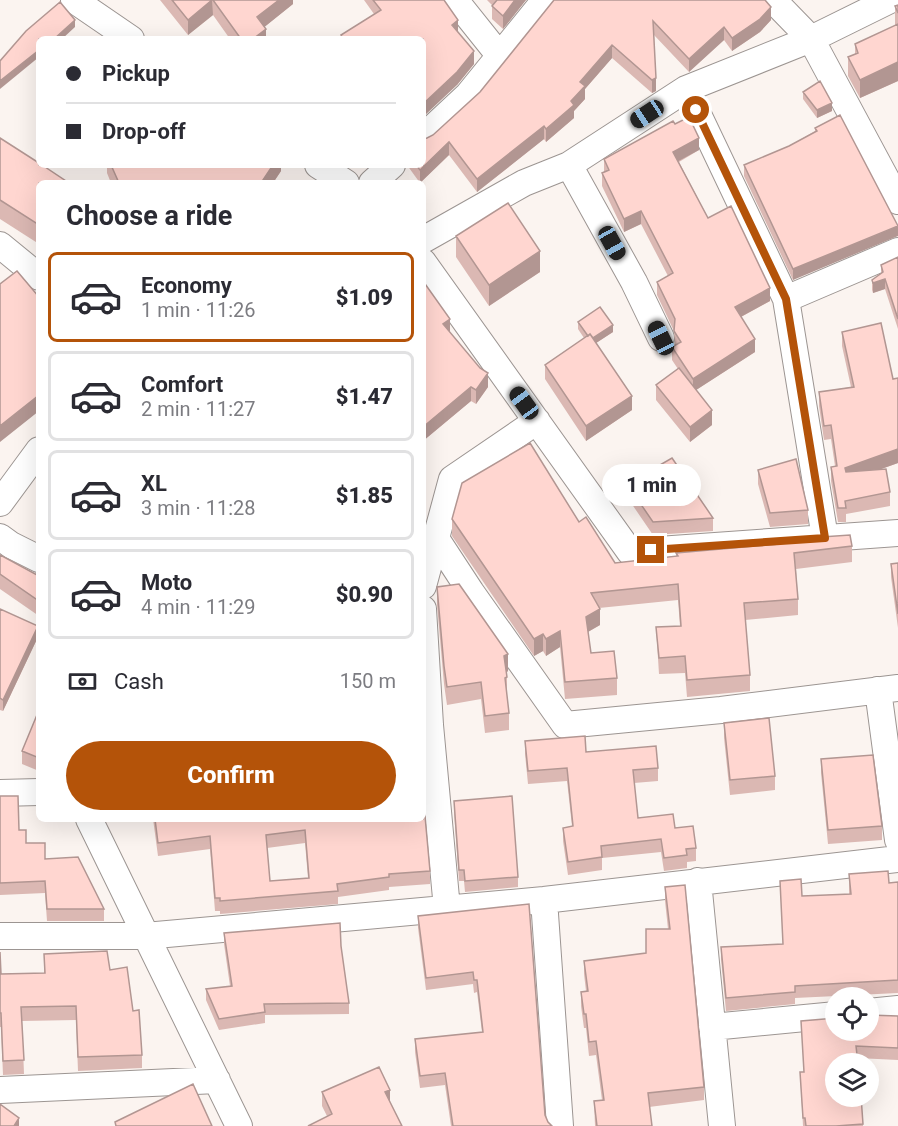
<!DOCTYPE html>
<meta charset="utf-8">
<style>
:root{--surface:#fff;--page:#f2f2f3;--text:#2b2b33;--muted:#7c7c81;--line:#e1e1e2;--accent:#b45309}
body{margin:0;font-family:Roboto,sans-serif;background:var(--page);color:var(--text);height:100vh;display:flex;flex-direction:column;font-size:22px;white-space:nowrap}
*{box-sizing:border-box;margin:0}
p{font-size:20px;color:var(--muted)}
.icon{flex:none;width:33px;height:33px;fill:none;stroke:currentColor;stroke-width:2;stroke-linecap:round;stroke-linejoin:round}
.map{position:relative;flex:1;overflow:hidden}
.panel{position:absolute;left:36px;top:180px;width:390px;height:642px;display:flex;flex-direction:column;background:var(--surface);border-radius:9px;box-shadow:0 6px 24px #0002}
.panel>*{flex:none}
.banner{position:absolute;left:36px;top:36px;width:390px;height:132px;border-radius:9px;box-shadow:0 6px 24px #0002;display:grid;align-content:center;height:132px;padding:0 30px;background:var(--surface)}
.buttons{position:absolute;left:825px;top:987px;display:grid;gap:12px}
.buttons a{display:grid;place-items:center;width:54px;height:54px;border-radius:50%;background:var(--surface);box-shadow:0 6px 24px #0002;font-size:30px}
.end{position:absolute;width:27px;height:27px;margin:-14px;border:8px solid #b45309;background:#fff;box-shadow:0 0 0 3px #fff}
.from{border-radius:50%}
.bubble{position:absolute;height:42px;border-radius:21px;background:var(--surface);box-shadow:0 6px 24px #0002;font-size:20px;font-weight:800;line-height:42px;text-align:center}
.car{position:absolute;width:18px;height:36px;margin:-18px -9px;border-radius:8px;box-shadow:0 0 4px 2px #0007;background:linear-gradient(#222 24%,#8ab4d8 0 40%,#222 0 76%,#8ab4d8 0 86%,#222 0)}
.banner b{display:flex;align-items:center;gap:21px;height:57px;font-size:22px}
.banner b+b{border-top:2px solid var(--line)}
.banner i{width:15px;height:15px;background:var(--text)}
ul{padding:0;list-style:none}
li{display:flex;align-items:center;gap:18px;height:90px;margin:0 12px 9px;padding:0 18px;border:3px solid var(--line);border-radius:9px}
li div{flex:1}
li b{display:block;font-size:22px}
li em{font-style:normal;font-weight:800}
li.current{border-color:var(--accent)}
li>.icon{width:54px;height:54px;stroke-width:1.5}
h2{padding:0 30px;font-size:27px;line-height:72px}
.pay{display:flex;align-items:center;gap:15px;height:66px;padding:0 30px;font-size:22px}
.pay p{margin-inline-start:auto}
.cta{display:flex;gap:12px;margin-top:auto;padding:12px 30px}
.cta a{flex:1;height:69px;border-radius:36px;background:var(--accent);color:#fff;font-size:24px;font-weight:800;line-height:69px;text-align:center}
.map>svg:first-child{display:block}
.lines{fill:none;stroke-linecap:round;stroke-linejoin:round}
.minor-casing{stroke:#9c9592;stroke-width:28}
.minor{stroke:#fff;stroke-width:26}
.wall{fill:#dbb8b3;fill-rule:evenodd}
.shaded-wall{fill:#b29692}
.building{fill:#ffd6d0;stroke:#b29692;stroke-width:1.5;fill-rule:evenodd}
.route{stroke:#b45309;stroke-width:8}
</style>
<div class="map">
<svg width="898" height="1126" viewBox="0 0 898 1126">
<rect width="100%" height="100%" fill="#fbf4f0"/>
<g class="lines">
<!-- minor casing -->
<g class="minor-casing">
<path id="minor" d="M74,0L131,39
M455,0L499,55
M773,0L811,39L898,201
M686,89L786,299L825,538
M423,137L468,95L545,0
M318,165L346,183
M569,165L634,282L661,338
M372,183L392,165
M423,240L524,183L569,165L686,89L811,39L890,0
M0,245L39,277
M423,262L630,552L898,533
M786,299L898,251
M0,503L39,450
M0,537L11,545L39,559
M435,537L471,592L565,725L721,710L898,688
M423,586L452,479L537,421
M423,609L430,725L447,909
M878,690L898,840
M0,793L39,792
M89,819L239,1126
M698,881L722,1126
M544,900L560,1126
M0,936H145L544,900L898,859
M868,1012L898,1009
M712,1027L836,1015
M0,1090L217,1080"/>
</g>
<!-- minor -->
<use href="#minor" class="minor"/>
</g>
<!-- wall -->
<path class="wall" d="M160,0H293V4L264,27L266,39H230L213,15L188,35Z
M364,0H444L458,33L474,64L457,85L423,39H341V35L374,14Z
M487,0H526L503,29L492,19V6H493Z
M554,0L771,20L760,32L732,51L724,40L689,72L654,35L656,91L652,93L612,58L585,89V99L574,111V118L546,142L544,139L477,192L449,155L420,183L407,165H423L427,138L433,135L480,92Z
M898,5V81L860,98L848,76V57L855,55V44L895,26V6Z
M803,92L832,111L817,118L803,99Z
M840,115L793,280L744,176V165L789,146L815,131V128Z
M675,124L699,150L679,162L708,218L770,301L741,317L755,352L696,390L712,425L690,442L656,400V385L678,369L672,360V347L675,345L674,331L657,295V282L668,276L641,224L624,232L602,186V173L604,172V159Z
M0,138L39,183V244L0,219Z
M107,165H281V171L273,183H111L107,173Z
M456,236L540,272L489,306L456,257Z
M898,257V329L885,289L873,293L872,290V280L881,274V265Z
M423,281L450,332L488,387L476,404L471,401L423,441Z
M578,322L613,332L596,343L632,410L586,441L545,379V365L584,338L578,329Z
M842,332L893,379L898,378V463L881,469L890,492V506L846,514V522H838L831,481V467L835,466L831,439L824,440L819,406V392L851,387L842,346Z
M758,470L808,510V524L770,527L758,484Z
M627,484L713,518V531L653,535L627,497Z
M452,519L579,522L615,563L676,556V553L778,544V540L852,546V562L796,569L798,599V615L745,620L750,675V691L687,697L685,673L659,674L656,627L680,626L678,600L599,608L600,625L588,632L591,653L617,678V695L565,699L560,647L546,656L543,651L534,656L452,536Z
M0,555L39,576V616L0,589Z
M898,563V628L891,577V564Z
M437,587L508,671L507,672V695L509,713V730L485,733L481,699L447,705L444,684L437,605Z
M0,609L38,637L3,711L0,710Z
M39,710V771L22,764V751Z
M724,723L775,776V790L730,795L724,738Z
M525,741L658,768V781L634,783L638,818L675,828L696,848V861L687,862V868L664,871L661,852L602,858V870L568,875L563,841V828L572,826L567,781L528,784L525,754Z
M821,759L882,826V840L828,844L821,773Z
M0,796L26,843L104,909V921H47L45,893L0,895Z
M454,801L518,877V887L465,892L464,881H459L454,812Z
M153,819H423L430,871V884L389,887V890L338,897V904L220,914V911H215L210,849L158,856ZM305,843L308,878L270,881L267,848Z
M849,874L889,883L898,882V993L795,998V1004L726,1011L721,959V947L783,944L780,881L802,896L849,894Z
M665,887L704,1087V1100L649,1107L652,1126H595L594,1101L602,1100L596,1055L589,1056L586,1028H584L581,1006V992L586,991L584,974V961L646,953L668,929L665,901Z
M529,904L545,1115L548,1122L552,1126H451L445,1085L420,1088L415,1052V1039L482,1032L477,992L474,993L473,984L426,990L418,928V916Z
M224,933L341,946L349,1003V1014L265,1015V1023L219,1030L206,1000V989L230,986L224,944Z
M0,952L1,974L44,973V954L110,970L133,1011L142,1055V1068L78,1071L76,1020L22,1021L24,1074L3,1075L1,1027H0Z
M898,1016V1060L857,1058L863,1126H803L800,1072H804L801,1021Z
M322,1092L390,1101L327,1116L322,1106Z"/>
<!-- shaded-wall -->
<path class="shaded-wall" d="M212,0L213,15L188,35V20Z
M279,0H293V4L257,33V17Z
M515,0H526L503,29V16Z
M771,7V20L760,32L732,51V38Z
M75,20V27L62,39H54Z
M458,20V33L452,25Z
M724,27V40L689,72V59Z
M266,29V39H253Z
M612,45V58L585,89V99L574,111V118L546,142V129L571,101L580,82Z
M39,50V57L0,89V81Z
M474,51V64L457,85L423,117V104Z
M898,62V81L860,98V80Z
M656,78V91L652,93V80Z
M832,103V111L817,118V110Z
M544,126V139L477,192V179Z
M699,138V150L673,164V152Z
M449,142V155L420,183V170Z
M273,165H281V171L273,183H261Z
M641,211V224L624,232V219Z
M898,226V236L793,280V269Z
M540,251V272L489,306V285Z
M885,279V289L873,293V283Z
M770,288V301L735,320V307Z
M450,319V333L443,324Z
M613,325V332L590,347V340Z
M755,339V352L693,392V379Z
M488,373V387L476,404V390Z
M471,387V401L423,441V427Z
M39,395V411L0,442V426Z
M632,396V410L586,441V426Z
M712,410V425L690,442V427Z
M898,449V463L845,482V468Z
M424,510V524L423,527V513Z
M600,609V625L586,633V617Z
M38,626V637L3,711V700Z
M560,631V647L546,656V639Z
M543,634V651L534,656V639Z
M508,654V671L504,674V656Z
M390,1090V1103L385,1092Z
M19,1118V1126H14Z"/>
<!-- building -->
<path class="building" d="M172,0H212L188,20Z
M213,0H279L257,17L266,29L253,39H241Z
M373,0H444L458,20L452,25L474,51L457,72L423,104V39H344L341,35L381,10Z
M497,0H515L503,16L492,6Z
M554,0H765L771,7L760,19L732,38L724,27L689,59L653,21L656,78L652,80L612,45L580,82L585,86L571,101L574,105L546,129L544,126L477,179L449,142L420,170L416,165H423V139L427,138L433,135L480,92Z
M60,2L75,20L54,39H39V50L0,81V61L26,31Z
M898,5V13L895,6Z
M898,24V62L860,80L848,57L858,53L855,44Z
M820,81L832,103L817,110L803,92Z
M840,115L898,226L793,269L744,165L789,146L817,131L815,128Z
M689,117L699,138L673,152L708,218L731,206L770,288L735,307L755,339L693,379L672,347L681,342L674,331L675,319L657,282L673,273L641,211L624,219L602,173L609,170L604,159L673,121L675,124Z
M0,138L39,163V165H42L69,183H39V225L0,200Z
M111,165H273L261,183H119Z
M508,203L540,251L489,285L456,236Z
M898,257V319L885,279L873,283L872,280L883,272L881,265Z
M17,271L39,297V395L0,426V284Z
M423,281L450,319L443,324L480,368L488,373L476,390L471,387L423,427Z
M600,307L613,325L593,338L590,334L588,336L578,322Z
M881,323L893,379L898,378V449L845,468L846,472L886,469L890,492L845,501L846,508H838L831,467L837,466L831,425L824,426L819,392L854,387L842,332Z
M590,334L632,396L586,426L545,365Z
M679,368L712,410L690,427L656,385Z
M530,443L579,522L586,517L615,563L678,556L676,553L779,544L778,540L850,535L852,546L794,553L798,599L744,603L750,675L687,680L685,656L659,658L656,627L681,626L678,584L591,593L600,609L586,617L591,653L614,651L617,678L565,682L560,631L546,639L543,634L534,639L452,519L462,483Z
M672,458L713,518L653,522L627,484Z
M796,459L808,510L770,513L758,470Z
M0,555L39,576V601L0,574Z
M898,563V614L891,564Z
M459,584L508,654L504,656L507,677L505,678L509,713L485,716L481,682L447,687L444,666L437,587Z
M0,609L38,626L3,700L0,698Z
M39,710V758L22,751Z
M769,718L775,776L730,780L724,723Z
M585,736L586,752L656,746L658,768L633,770L638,818L673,814L675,828L693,826L696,848L686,849L687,855L664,858L661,839L601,846L602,857L568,862L563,828L573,826L567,768L528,771L525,741Z
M873,755L882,826L828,830L821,759Z
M0,796H18L19,830H26V843H45V859L78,857L104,909H47L45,881L0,883Z
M512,796L518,877L465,881L464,870H459L454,801Z
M423,816H425L430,871L389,874V877L337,884L338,891L220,901V898H215L210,836L158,843L155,819H423ZM305,830L309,878L270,881L266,835Z
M888,871L889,883L898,882V980L795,986V992L726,998L721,947L783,944L780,881L801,879L802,896L851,894L849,874Z
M685,885L704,1087L648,1093L652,1126H597L594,1101L604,1100L596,1041L589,1042L586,1014H584L581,992L588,991L584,961L646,953V929H670L665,887Z
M529,904L545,1115L548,1122L552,1126H453L445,1073L420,1076L415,1039L483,1032L477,980H474L473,972L426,978L418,916Z
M340,923L341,946L349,1003L264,1004L265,1012L219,1019L206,989L232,986L224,933Z
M107,951L110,970L127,967L133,1011L139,1010L142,1055L78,1057L76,1006L21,1007L24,1060L3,1061L1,1013H0V952L1,974L45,973L44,954Z
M868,1015L898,1016V1048L856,1046L858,1064H836V1096H861L863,1124L836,1126H806L805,1118H803L800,1072H804L801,1021L836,1018V1030H868Z
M379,1067L390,1090L385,1092L402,1126H308L332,1114L322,1092Z
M193,1084L212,1126H116L115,1122Z
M0,1104L19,1118L14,1126H0Z"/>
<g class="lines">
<!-- route -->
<path class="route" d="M651,550L825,538L786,299L696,110"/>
</g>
</svg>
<div class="buttons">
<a><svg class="icon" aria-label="locate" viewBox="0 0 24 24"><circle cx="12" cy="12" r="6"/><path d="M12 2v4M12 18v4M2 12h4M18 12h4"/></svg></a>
<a><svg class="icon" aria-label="layers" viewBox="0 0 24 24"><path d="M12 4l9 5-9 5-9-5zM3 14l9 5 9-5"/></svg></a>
</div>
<i class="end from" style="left:696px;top:110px"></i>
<i class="end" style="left:651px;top:550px"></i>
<div class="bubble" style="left:602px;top:464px;width:99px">1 min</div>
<i class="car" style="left:647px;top:114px;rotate:237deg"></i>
<i class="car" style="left:612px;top:243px;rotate:151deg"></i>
<i class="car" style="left:661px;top:338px;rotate:334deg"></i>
<i class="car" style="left:524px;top:403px;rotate:324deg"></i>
<div class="banner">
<b><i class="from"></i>Pickup</b>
<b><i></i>Drop-off</b>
</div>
<section class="panel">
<h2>Choose a ride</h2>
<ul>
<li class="current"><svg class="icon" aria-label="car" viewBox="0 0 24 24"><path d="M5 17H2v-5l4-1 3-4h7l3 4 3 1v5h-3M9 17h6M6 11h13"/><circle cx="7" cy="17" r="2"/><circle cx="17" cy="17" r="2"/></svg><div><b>Economy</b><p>1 min · 11:26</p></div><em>$1.09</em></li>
<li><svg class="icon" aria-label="car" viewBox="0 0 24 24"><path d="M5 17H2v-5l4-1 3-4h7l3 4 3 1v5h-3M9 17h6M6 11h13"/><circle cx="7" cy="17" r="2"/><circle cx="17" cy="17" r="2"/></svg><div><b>Comfort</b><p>2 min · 11:27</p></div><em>$1.47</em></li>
<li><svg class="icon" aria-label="car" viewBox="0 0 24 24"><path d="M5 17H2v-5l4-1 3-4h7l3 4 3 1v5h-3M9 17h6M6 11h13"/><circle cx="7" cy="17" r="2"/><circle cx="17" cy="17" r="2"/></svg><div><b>XL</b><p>3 min · 11:28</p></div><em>$1.85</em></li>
<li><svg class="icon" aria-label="car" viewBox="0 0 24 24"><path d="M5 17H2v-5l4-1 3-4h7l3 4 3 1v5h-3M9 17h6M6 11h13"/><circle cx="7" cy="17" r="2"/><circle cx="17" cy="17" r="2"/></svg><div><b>Moto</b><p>4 min · 11:29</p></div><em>$0.90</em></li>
</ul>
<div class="pay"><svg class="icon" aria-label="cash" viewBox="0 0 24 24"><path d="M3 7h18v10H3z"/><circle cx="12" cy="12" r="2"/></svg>Cash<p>150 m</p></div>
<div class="cta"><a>Confirm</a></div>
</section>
</div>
